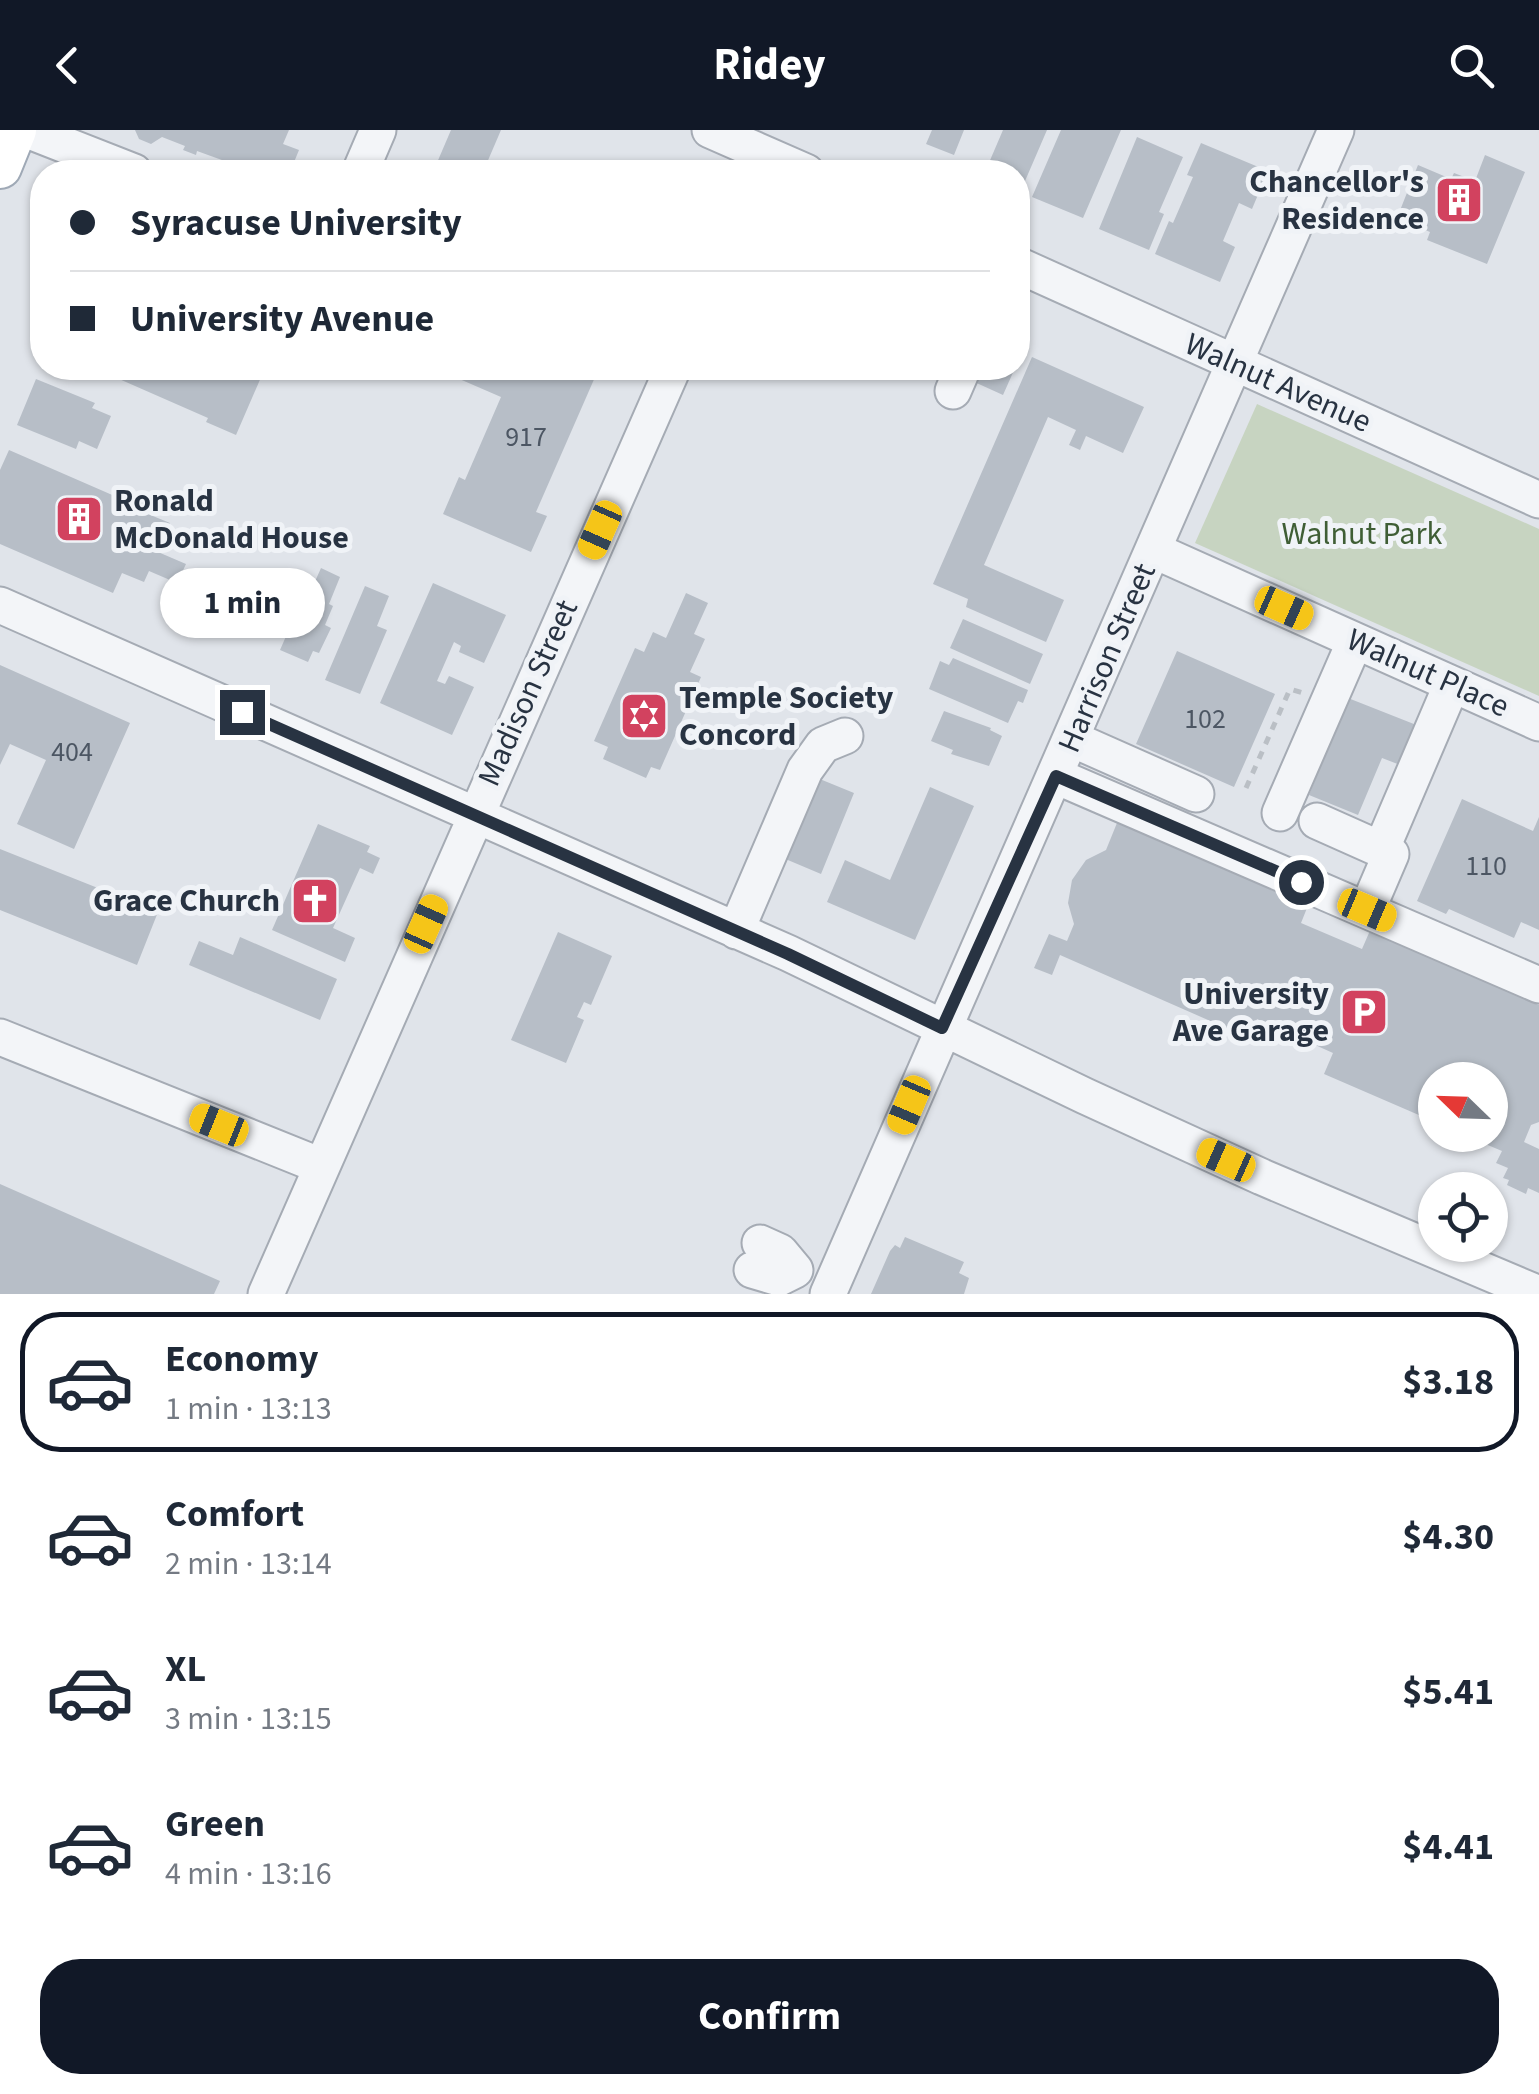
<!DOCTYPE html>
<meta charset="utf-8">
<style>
:root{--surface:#fff;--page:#f6f6f7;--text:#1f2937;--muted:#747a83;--line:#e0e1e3;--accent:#111827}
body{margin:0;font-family:"Source Sans 3",sans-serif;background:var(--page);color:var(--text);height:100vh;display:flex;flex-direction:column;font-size:38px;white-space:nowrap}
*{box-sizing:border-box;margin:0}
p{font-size:32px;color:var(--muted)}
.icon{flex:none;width:55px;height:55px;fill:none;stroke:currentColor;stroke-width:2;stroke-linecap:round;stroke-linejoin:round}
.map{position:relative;height:1164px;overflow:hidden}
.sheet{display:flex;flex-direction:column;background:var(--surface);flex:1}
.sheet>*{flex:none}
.banner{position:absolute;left:30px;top:30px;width:1000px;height:220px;border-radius:40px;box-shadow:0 2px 8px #0004;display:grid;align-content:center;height:220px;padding:0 40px;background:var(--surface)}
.needle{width:65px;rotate:293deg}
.controls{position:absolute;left:1418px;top:932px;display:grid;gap:20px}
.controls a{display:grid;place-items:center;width:90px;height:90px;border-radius:50%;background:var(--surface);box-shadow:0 2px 8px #0004;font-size:50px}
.end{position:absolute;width:45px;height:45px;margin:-22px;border:12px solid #283342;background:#fff;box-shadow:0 0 0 5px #fff}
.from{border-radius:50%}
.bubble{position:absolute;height:70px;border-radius:35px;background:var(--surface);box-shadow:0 2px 8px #0004;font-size:32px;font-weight:700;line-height:70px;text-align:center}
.car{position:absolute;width:30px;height:60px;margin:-30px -15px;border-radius:12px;box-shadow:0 0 8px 2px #0007;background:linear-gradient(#f5c518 24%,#345 0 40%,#f5c518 0 76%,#345 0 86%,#f5c518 0)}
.banner b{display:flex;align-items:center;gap:35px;height:95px;font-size:38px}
.banner b+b{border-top:2px solid var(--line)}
.banner i{width:25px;height:25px;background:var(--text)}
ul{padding:18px 0 0;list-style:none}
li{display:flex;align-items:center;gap:30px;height:140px;margin:0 20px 15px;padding:0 20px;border:5px solid transparent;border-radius:40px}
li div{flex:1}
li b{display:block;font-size:38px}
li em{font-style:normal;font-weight:700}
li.selected{border-color:var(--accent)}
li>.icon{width:90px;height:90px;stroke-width:1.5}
.primary-button{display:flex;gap:20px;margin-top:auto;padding:20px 40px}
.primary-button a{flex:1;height:115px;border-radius:40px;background:var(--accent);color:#fff;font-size:40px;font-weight:700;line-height:115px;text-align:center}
header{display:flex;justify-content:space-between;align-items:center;height:130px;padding:0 40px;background:var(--accent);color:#fff;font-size:45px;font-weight:700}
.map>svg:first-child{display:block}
.green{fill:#c7d4c1}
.building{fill:#b7bec7}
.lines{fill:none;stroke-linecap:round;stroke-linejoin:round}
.minor-casing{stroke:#a5abb4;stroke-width:39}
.major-casing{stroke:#9fa9b6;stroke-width:46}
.path{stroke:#babfc5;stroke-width:5;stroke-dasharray:8 8;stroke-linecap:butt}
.minor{stroke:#f3f5f8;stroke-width:35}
.major{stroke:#fff;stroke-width:42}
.route{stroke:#283342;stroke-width:12}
.labels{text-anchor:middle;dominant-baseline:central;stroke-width:10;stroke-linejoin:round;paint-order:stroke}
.number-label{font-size:28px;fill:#4c5663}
.poi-label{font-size:32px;font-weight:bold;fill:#283342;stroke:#f0f3f7;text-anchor:end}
.street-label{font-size:32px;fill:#283342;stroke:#f0f3f7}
.park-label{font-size:32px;fill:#3f5e35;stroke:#f0f3f7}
</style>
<header><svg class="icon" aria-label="back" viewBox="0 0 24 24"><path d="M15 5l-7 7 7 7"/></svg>Ridey<svg class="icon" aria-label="search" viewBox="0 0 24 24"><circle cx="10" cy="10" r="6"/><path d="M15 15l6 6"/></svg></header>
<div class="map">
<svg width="1539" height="1164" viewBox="0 0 1539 1164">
<rect width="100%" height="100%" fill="#e0e4ea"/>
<!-- green -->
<path class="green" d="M1257,274L1539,399V566L1195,413Z"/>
<!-- building -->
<path class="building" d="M135,0H289L283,14L299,20L290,42H255L197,21L196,25L183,20L185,16L162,7L151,14L139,9Z
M451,0H501L483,42H433Z
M932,0H964L954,25L926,14Z
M1003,0H1047L1022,58L1018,56V42H985Z
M1061,0H1121L1083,88L1032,67Z
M1137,7L1183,27L1159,82L1164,84L1149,120L1099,99Z
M1201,13L1268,41L1252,79L1239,73L1223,111L1235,117L1220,152L1155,124L1169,91L1173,93L1193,47L1187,45Z
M1485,25L1525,42L1487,134L1427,110L1430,102L1397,88L1418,35L1451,49L1454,43L1475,51Z
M1032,227L1144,277L1123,323L1086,306L1080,320L1069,315L1076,300L1048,287L984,435L1064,470L1046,512L966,477L968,469L933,454Z
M94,238H246L262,245L236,305L206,292L208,288Z
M434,238H599L536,382L547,386L531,422L443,384L459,347L465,350L501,267Z
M975,238H1015L1003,265L970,250Z
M36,249L95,273L92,278L111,286L97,319L79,311L76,319L17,295Z
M9,320L149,381L148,384L170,393L158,422L186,434L177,453L149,441L144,452L122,443L113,463L0,414V340Z
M321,438L340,447L329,474L333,476L325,495L331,498L319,523L313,521L308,532L280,520L305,463L309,465Z
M433,453L506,485L484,533L459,522L461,516L454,512L437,551L445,554L449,546L474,557L452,605L380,573Z
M365,456L389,466L377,496L387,500L360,564L325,550Z
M686,463L708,473L694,504L705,509L690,542L701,547L660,640L651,637L646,648L603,629L608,617L594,611L635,518L644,522L653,502L666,508Z
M963,489L1043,524L1030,554L950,518Z
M1177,521L1275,564L1234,657L1136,614Z
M953,528L1028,560L1023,573L1018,571L1008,593L929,559L940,531L949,535Z
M0,535L130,593L74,719L17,694L46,630L10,614L0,635Z
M1348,568L1424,598L1408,638L1382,628L1358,685L1309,665Z
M944,581L991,598L990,600L1002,606L989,636L951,624L953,620L931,611Z
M810,645L854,663L821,744L776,725Z
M930,657L974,676L915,810L827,772L845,730L890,750Z
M1462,669L1533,701L1539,687V800L1521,792L1514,808L1449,779L1446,784L1417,771Z
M1119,688L1309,773L1301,793L1362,819L1375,789L1385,807L1539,875V992L1531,995L1524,1012L1539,1019V1063L1528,1058L1526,1064L1507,1055L1509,1050L1503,1048L1508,1038L1496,1033L1502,1021L1464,1005H1490V950H1435V992L1324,944L1333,923L1257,889L1249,908L1060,825L1052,845L1034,838L1049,804L1067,811L1074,794L1068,773L1072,750L1086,730L1106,720Z
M318,694L370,716L367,722L380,728L373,744L360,738L333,798L355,808L345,832L272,800Z
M0,719L158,782L137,835L0,780Z
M558,802L612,826L591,875L584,872L577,887L584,890L566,933L511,910Z
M240,807L337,849L320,890L189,835L199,811L233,825Z
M0,1054L220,1151L214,1164H0Z
M905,1107L964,1132L959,1143L969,1148L964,1164H871L890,1121L895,1115L900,1118Z"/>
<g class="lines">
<!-- minor casing -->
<g class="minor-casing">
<path id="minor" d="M27,0L134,42
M710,0L806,42
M360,42L378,0
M1018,135L1539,370
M953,261L963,238
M1153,420L1539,593
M0,475L788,823L1085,966L1262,1047L1539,1164
M1072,609L1196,664
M1056,646L1539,855
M1280,683L1355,511
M1317,691L1391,724L1367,780
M1381,720L1452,554
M736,801L805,640L823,615L845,606
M0,907L321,1036
M752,1140L779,1148L795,1140L780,1122L760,1113
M266,1164L673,238
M828,1164L1336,0"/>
</g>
<!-- major casing -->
<g class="major-casing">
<path id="major" d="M0,37L15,0"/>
</g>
<!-- path -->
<path class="path" d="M1246,658L1290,559L1303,563"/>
<!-- minor -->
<use href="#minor" class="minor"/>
<!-- major -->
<use href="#major" class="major"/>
</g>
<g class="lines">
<!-- route -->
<path class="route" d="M242,582L788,824L942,898L1056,646L1301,752"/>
</g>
<!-- icons -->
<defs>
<g id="building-square" transform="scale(2.5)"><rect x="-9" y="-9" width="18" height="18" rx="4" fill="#d2425f" stroke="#f0f3f7"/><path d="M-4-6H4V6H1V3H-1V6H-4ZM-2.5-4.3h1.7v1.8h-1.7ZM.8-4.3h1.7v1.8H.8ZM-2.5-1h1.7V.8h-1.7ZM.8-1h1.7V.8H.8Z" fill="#fff"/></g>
<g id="synagogue-square" transform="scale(2.5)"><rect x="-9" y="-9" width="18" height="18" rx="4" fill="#d2425f" stroke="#f0f3f7"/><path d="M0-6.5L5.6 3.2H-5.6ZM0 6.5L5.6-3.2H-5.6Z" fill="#fff"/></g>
<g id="church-square" transform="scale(2.5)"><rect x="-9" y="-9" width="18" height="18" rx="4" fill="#d2425f" stroke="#f0f3f7"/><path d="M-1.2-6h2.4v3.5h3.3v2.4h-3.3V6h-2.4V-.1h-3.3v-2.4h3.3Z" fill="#fff"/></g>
<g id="parking-square" transform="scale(2.5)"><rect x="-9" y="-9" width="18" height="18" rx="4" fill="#d2425f" stroke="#f0f3f7"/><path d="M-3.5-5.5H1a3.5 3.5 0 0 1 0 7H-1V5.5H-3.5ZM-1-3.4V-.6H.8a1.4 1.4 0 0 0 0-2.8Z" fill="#fff"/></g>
</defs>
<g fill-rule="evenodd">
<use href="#building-square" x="1459" y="70"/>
<use href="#building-square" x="79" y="389"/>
<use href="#synagogue-square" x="644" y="586"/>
<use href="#church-square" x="315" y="771"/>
<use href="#parking-square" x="1364" y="882"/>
</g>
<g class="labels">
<!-- number labels -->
<g class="number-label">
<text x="526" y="307">917</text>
<text x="1205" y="589">102</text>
<text x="72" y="622">404</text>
<text x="1486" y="736">110</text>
</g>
<!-- poi labels -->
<g class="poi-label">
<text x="1424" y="52">Chancellor's<tspan x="1424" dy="37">Residence</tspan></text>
<text x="114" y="371" text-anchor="start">Ronald<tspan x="114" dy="37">McDonald House</tspan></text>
<text x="679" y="568" text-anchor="start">Temple Society<tspan x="679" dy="37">Concord</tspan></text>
<text x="280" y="771">Grace Church</text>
<text x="1329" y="864">University<tspan x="1329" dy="37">Ave Garage</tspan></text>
</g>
<!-- street labels -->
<g class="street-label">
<text transform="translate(1278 253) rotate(24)">Walnut Avenue</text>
<text transform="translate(1107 528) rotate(-67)">Harrison Street</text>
<text transform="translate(1428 543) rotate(24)">Walnut Place</text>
<text transform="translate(528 563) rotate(-66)">Madison Street</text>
</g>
<!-- park labels -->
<g class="park-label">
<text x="1362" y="404">Walnut Park</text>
</g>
</g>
</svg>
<div class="controls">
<a><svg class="needle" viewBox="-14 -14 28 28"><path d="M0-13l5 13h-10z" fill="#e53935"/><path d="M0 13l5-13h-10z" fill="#747a83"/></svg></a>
<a><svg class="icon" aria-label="locate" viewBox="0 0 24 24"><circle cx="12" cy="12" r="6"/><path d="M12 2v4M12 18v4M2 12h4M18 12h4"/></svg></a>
</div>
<i class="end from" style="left:1301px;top:752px"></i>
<i class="end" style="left:242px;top:582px"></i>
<div class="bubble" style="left:160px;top:438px;width:165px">1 min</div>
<i class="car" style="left:600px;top:400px;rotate:204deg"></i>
<i class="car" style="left:1284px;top:478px;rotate:114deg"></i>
<i class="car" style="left:1367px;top:780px;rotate:113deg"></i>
<i class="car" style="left:426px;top:794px;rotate:24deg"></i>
<i class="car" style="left:909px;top:975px;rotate:203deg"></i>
<i class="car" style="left:219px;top:995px;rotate:292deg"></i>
<i class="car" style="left:1226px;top:1030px;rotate:294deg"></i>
<div class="banner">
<b><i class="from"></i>Syracuse University</b>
<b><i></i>University Avenue</b>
</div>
</div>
<section class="sheet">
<ul>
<li class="selected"><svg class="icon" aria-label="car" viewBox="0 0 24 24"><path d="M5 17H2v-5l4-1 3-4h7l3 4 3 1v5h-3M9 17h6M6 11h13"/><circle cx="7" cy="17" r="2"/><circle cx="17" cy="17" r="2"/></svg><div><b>Economy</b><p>1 min · 13:13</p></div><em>$3.18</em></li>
<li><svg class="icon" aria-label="car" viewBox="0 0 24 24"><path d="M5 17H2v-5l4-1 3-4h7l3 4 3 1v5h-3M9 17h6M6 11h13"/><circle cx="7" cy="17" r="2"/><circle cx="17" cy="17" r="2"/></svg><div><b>Comfort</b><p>2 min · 13:14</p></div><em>$4.30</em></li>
<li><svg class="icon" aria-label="car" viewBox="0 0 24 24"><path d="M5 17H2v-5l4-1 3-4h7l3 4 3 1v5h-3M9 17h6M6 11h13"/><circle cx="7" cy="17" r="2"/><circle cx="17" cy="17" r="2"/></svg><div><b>XL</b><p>3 min · 13:15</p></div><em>$5.41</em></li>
<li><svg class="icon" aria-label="car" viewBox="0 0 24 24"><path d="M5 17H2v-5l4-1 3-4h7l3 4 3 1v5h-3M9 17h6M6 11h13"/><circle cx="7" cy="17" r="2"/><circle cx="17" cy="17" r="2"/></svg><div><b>Green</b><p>4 min · 13:16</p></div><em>$4.41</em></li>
</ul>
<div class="primary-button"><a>Confirm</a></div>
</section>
